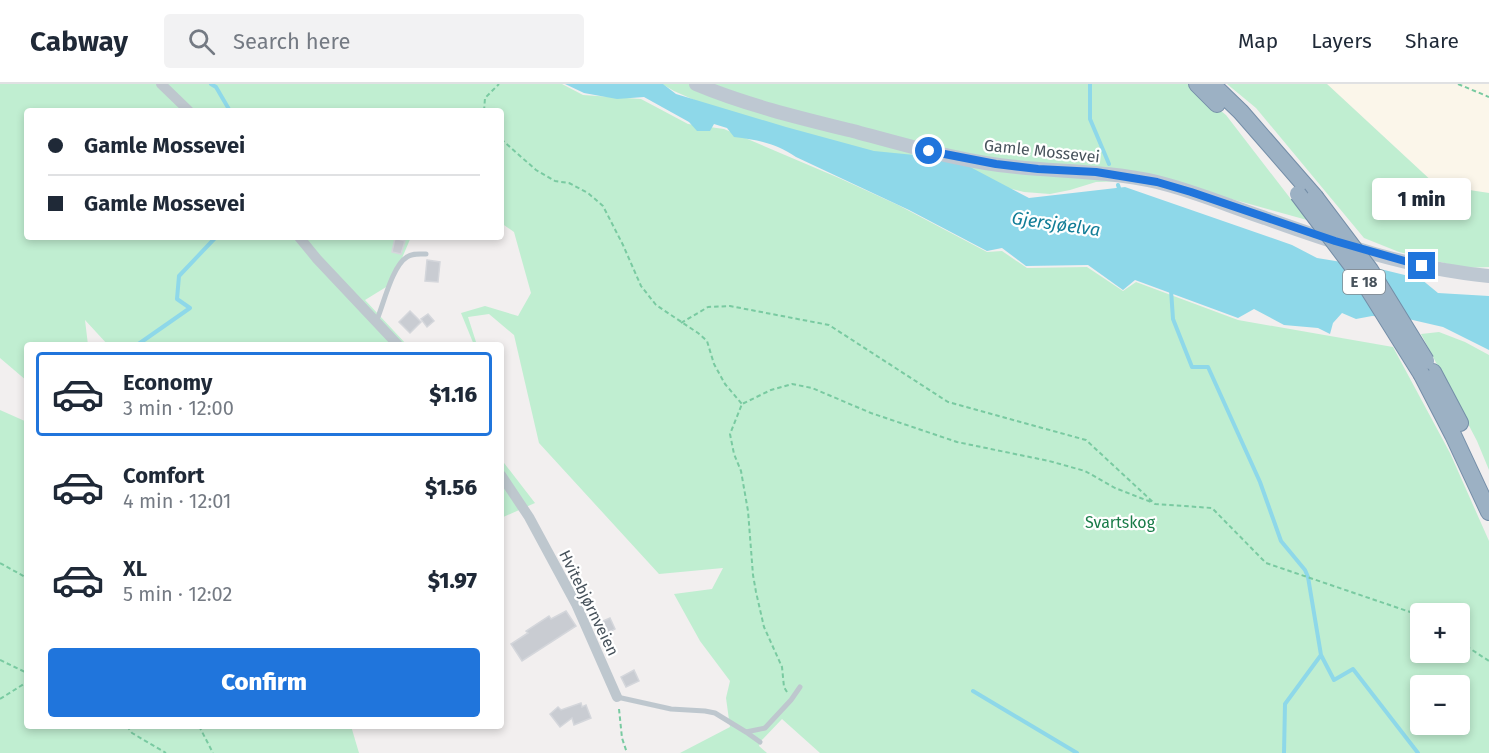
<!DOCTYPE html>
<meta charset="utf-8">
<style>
:root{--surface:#fff;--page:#f2f2f3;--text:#1f2937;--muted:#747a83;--line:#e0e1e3;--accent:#2075dc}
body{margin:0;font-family:"Fira Sans",sans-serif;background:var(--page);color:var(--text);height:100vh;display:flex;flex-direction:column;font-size:22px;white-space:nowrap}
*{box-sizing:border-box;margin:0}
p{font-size:20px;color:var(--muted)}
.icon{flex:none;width:33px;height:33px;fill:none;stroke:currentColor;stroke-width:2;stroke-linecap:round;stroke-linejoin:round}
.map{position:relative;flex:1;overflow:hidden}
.panel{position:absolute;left:24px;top:258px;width:480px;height:387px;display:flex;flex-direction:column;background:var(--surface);border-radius:6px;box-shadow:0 3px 9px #0003}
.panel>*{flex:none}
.guide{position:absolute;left:24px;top:24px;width:480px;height:132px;border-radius:6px;box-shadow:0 3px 9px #0003;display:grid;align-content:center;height:132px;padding:0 24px;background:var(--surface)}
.tools{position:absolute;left:1410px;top:519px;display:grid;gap:12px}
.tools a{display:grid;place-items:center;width:60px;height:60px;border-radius:6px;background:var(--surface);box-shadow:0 3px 9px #0003;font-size:30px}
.end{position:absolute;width:27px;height:27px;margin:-14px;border:8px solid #2075dc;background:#fff;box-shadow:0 0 0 3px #fff}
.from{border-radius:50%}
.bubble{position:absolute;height:42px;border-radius:6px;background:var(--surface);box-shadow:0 3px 9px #0003;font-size:20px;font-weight:800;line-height:42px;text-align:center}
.guide b{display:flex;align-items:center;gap:21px;height:57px;font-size:22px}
.guide b+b{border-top:2px solid var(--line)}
.guide i{width:15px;height:15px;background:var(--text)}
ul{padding:10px 0 0;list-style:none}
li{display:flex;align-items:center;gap:18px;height:84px;margin:0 12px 9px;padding:0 12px;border:3px solid transparent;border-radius:6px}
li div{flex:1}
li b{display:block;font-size:22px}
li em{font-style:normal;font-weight:800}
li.active{border-color:var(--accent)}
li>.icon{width:54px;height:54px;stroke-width:1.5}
.cta{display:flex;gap:12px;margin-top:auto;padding:12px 24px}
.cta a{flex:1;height:69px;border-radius:6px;background:var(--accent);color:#fff;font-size:24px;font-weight:800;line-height:69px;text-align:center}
header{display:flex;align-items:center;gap:36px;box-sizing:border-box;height:84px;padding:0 30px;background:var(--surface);border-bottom:2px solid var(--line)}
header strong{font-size:28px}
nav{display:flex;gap:33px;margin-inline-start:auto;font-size:21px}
.search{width:420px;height:54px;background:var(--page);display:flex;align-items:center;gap:15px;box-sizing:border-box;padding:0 21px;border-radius:6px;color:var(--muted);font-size:22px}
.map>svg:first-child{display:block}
.commercial{fill:#fbf6ea}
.green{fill:#c0eed1;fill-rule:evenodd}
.water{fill:#8ed8e9}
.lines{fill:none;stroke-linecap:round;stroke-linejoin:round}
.stream{stroke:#8ed8e9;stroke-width:4}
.building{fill:#c9ccd2;stroke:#d4d6db;stroke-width:1.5}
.trunk-casing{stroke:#748ea8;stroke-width:18}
.path{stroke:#79caa1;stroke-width:2;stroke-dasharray:4.5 3;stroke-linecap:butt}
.service{stroke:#bec7ce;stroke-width:5}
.minor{stroke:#bec7ce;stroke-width:10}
.secondary{stroke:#bec8d2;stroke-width:14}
.trunk{stroke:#9cb1c4;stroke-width:16}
.trunk-bridge-casing{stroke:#748ea8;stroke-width:18;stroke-linecap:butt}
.trunk-bridge{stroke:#9cb1c4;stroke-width:16}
.route{stroke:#2075dc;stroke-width:8}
.labels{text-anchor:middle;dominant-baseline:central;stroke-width:4.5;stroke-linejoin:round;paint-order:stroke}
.shield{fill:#fff;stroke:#7f878d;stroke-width:1.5}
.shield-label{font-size:15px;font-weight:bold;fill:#48535c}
.street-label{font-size:16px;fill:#48535c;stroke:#fff}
.park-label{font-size:16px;fill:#1a7c49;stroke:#fff}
.water-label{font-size:18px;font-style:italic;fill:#117d97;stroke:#fff}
</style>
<header>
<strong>Cabway</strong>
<div class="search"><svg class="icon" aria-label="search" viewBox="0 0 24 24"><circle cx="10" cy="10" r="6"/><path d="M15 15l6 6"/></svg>Search here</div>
<nav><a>Map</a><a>Layers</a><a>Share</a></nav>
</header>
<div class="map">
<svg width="1489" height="669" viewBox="0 0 1489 669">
<rect width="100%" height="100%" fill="#f2efef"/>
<!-- commercial -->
<path class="commercial" d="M1327,0H1489V109L1436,101Z"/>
<!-- green -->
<path class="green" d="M0,0H562L583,11L641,15L688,40L724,45L839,94L898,121L987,168L1002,167L1027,184L1087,183L1123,207L1136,198L1238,236L1393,263L1450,369L1489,457V669H820L782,635L760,658L759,662L767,669H680L730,643L726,614L730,597L700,557L674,510L712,505L723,484L659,490L539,359L514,251L489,230L468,233L477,261H474L461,229L485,222L518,232L531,209L514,148L501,139V27H27V153H411L391,200L365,216L407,261H108L85,236L88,261H27V297L0,274ZM1420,530H1460V568H1420ZM1420,602H1460V640H1420Z
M662,0H1188L1226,31L1307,136L1163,96L1096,98L1070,106L1050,110L1024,108L826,61L710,23L674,7Z
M1227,0H1327L1436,101L1489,109V183L1465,184L1399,168L1364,154L1256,24Z
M1439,248L1465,258L1489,271V386L1477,357L1421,250Z
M0,326L27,338V642H351L359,669H0Z
M501,375L535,419L501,434Z"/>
<!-- water -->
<path class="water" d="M565,0H663L676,10L786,43L874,67L955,75L1029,114L1125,103L1292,161L1317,174L1372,183L1421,195L1438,209L1489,212V266L1443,243L1404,234L1372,232L1356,235L1342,229L1333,239L1330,250L1318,244L1284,241L1254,225L1238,234L1135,196L1123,206L1088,181L1026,182L1002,164L987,167L909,126L796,73C776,59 758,56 734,53L727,44L714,40L710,47H697L689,38L644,13L617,15L584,9Z"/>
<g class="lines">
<!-- stream -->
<path class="stream" d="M211,0L216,3L230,27
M1090,0V35L1109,80
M1118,101L1119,104
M1171,206L1173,235L1192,283H1208L1260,398L1281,457L1305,486L1308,493L1321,571L1334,596L1353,585L1418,669
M137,261L190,224L177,215L179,192L216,153
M973,607L1077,669
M1284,669L1285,620L1321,571"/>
</g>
<!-- building -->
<path class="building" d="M395,154L405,157L401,170L392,168Z
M427,176L440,178L438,198L425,197Z
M410,227L421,238L410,249L399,238Z
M428,230L434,237L427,243L421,235Z
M566,527L576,542L522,577L511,560L528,549L526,547L549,532L551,535Z
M610,534L615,545L609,548L611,552L601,557L594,541Z
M634,586L639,597L626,603L621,593Z
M581,619L582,623L586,621L591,634L574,641L572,634L560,643L550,630L558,623L561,626Z"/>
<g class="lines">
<!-- trunk casing -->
<g class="trunk-casing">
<path id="trunk" d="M1197,0L1217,20
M1212,0L1241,28L1315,113
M1433,288L1460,339
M1422,291L1453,351L1489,428"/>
</g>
<!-- path -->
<path class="path" d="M1458,0L1489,13
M484,27L485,14L499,0
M501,55L536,86L555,97L569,99L588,109L603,122L623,161L641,202L656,221L698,249L707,257L714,280L725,300L742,320
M681,239L708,223L730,222L829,241L948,318L1086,356L1155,420L1212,424L1266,479L1416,530L1420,533
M0,479L27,494
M1460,558L1489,577
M0,576L27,589
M787,608L784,603L782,583L764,543L756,508L753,491L748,427L741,387L734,370L730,350L742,320L771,306L792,300L812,304L871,329L957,358L1049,377L1085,387L1115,404L1151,418
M0,615L27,598
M619,625L622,654L627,669
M127,642L132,649L166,669
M199,642L213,669"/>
<!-- service -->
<path class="service" d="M375,237L378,233C384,218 393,181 407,173C412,169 419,170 426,170
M617,613L671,625L705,627L715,629L746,648L765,644L791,616L800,603
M746,648L760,658"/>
<!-- minor -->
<path class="minor" d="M161,0L189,27
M299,153L317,175L398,261
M501,391L529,433L576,520L617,613"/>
<!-- secondary -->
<path class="secondary" d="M696,0C746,21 800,34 853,47C901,60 949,74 999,81C1052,88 1105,86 1157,98C1194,107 1229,122 1265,134C1337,160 1412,185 1489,192"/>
<!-- trunk -->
<use href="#trunk" class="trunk"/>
<!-- trunk-bridge casing -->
<g class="trunk-bridge-casing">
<path id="trunk-bridge" d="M1298,110L1362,195L1422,291
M1315,113L1370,186L1426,277"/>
</g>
<!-- trunk-bridge -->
<use href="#trunk-bridge" class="trunk-bridge"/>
</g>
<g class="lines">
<!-- route -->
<path class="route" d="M929,67L996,80L1038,85L1096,88L1157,98L1191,108L1335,157L1422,182"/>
</g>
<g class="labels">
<!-- shield labels -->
<rect class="shield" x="1343" y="186" width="42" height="24" rx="4.5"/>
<g class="shield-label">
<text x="1364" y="198">E 18</text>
</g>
<!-- street labels -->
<g class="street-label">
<text transform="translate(1042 67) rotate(6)">Gamle Mossevei</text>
<text transform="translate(589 519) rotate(64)">Hvitebjørnveien</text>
</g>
<!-- park labels -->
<g class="park-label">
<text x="1120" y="438">Svartskog</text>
</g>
<!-- water labels -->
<g class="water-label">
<text transform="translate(1056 140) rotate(8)">Gjersjøelva</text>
</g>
</g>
</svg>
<div class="tools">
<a>+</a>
<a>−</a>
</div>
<i class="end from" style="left:929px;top:67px"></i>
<i class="end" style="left:1422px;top:182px"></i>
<div class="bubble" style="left:1372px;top:94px;width:99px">1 min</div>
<div class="guide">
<b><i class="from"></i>Gamle Mossevei</b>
<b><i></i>Gamle Mossevei</b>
</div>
<section class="panel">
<ul>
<li class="active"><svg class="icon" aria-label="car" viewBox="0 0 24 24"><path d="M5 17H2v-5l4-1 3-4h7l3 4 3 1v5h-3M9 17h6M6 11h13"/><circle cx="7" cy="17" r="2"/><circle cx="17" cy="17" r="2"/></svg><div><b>Economy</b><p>3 min · 12:00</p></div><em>$1.16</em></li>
<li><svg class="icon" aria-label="car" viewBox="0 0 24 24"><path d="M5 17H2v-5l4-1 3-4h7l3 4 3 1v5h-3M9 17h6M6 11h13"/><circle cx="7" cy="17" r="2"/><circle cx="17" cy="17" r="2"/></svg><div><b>Comfort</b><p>4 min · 12:01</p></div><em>$1.56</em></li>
<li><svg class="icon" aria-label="car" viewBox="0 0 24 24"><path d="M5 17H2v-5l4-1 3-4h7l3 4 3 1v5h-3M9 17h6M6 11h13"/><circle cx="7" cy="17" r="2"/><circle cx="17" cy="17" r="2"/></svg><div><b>XL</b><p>5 min · 12:02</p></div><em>$1.97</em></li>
</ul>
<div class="cta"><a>Confirm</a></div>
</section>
</div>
